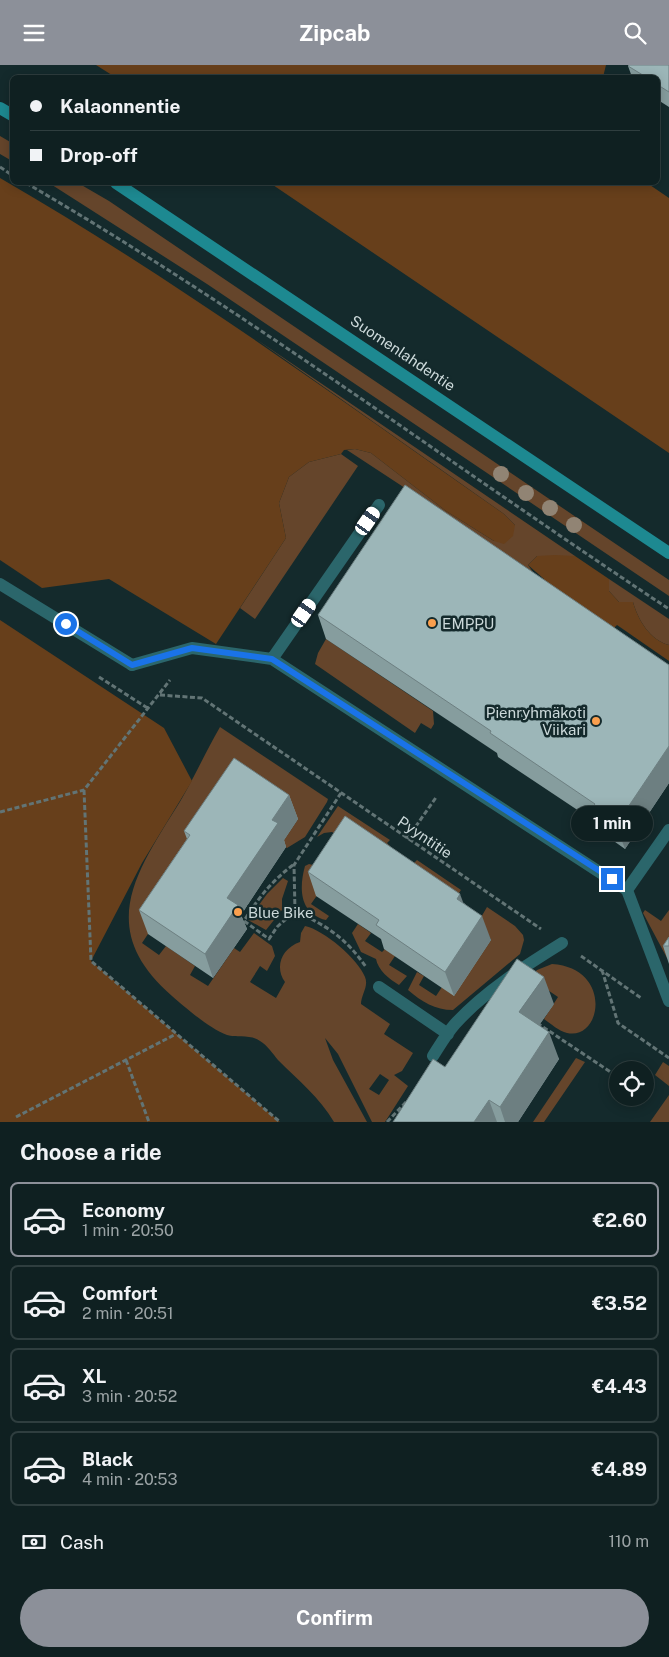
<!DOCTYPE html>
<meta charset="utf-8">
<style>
:root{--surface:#0f2021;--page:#18282a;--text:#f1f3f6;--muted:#9ba3a5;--line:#2f3e3f;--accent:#8c9099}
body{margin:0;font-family:"Public Sans",sans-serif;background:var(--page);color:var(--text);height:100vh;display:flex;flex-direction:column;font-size:19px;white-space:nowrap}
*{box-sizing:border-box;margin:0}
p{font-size:16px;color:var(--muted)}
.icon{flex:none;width:28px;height:28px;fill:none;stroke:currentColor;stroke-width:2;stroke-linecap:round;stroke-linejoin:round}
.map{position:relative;height:1057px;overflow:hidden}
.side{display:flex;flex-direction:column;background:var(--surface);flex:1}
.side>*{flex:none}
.top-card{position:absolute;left:10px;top:10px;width:650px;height:110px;border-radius:8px;box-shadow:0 2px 12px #0003,0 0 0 1px var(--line);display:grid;align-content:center;height:110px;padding:0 20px;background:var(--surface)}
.buttons{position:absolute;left:609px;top:996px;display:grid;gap:10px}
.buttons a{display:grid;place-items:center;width:45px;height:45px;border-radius:50%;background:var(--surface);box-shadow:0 2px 12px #0003,0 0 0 1px var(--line);font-size:25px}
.end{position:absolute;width:22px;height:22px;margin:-11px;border:6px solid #1a73e8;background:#fff;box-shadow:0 0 0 2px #fff}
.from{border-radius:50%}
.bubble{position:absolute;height:35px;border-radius:18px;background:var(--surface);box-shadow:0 2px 12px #0003,0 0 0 1px var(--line);font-size:16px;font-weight:700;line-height:35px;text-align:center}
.car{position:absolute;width:15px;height:30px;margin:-15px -8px;border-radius:6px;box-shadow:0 0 4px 1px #0007;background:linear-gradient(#fff 24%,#345 0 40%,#fff 0 76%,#345 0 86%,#fff 0)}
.top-card b{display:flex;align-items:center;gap:18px;height:48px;font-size:19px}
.top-card b+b{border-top:1px solid var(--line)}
.top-card i{width:12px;height:12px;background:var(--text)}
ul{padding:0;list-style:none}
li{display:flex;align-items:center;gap:15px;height:75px;margin:0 10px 8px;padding:0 10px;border:2px solid var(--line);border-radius:8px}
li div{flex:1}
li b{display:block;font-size:19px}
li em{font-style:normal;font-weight:700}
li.selected{border-color:var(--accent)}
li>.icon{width:45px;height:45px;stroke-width:1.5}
h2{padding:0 20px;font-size:22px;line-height:60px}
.pay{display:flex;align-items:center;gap:12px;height:55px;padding:0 20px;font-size:19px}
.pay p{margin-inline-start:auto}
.action{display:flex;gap:10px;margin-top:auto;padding:10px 20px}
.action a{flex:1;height:58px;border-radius:30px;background:var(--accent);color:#fff;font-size:20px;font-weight:700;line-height:58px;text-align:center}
header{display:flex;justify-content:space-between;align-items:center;height:65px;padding:0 20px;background:var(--accent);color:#fff;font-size:22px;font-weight:700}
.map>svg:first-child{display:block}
.green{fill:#65452b;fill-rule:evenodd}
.forest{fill:#673f1b}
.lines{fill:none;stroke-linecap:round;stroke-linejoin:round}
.path{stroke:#627475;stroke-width:3;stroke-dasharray:5 2.5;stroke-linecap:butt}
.lane{stroke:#2b666b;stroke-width:12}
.street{stroke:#2b666b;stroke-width:12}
.secondary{stroke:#1d8991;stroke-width:12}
.tree{fill:#918474}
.wall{fill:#869d9e}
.shaded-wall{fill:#6d7f81}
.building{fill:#9cb6b8;stroke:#6d7f81}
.route{stroke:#1a73e8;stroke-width:6}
.poi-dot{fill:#fa9f4e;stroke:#142a2c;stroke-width:2}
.labels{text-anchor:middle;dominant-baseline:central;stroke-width:5;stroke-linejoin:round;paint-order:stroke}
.street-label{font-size:15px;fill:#ccd9da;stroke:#142a2c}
.poi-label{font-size:15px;fill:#ccd9da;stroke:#142a2c;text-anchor:start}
</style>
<header><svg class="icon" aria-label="menu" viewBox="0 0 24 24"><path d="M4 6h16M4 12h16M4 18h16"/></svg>Zipcab<svg class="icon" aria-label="search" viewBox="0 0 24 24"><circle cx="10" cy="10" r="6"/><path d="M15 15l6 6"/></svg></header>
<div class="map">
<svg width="669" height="1057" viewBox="0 0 669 1057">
<rect width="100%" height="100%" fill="#142a2c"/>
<!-- green -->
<path class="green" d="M0,71L12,78V96L0,89Z
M49,118H78L109,136L669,515V531L207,219Z
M253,272L575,491H537L528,500L533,507L347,385L355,384L371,388L446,446L494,476L515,460L504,449Z
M341,389L358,401L255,554L240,543L286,473L279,438L289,412L309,397Z
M609,514L669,554V580C650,575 638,555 633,537H619L609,526Z
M326,574L433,646L434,659L431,664L421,658L415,668L315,599L318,588Z
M220,662L328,734L327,737L305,772L287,783L281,779L298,754L148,869L142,878L159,890L166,881L195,901L190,910L208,921L234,883L240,887L254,868L272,881L275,891L267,906L260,901L250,917L276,933L285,917C274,902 282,883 300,877L301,868L305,861C324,865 358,894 365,912C369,921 361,930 361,939L390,959L384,969L413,988L402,1006L394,1010L408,1021L385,1057H372L338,989L325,973L333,995L367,1057H334C320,1033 298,1015 278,995C273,989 267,980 260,976C251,969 237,973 227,970C210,964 186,943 172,931C94,863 137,806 181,735C195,711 206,686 220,662ZM380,1009L389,1015L379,1030L369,1024Z
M338,741L390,775L387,778L390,781L382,794L332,767L324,768L317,772Z
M417,795L461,825L447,846L414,798Z
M309,799L313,800L325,819L311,839L329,851L326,855C299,848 299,823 305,801Z
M283,813L288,816L282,834V845L266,865L248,855L267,829Z
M487,842L515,861L523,870L524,875L520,889L453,945C435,945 422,937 408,925L417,907L424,911L419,920L436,931L442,922L454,930L491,875L480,854Z
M645,845L661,856L669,845V893H667L643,848Z
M358,859L371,868L365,876L382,887L385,884L395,891L389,900L407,911L399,920C389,914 378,905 376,894L361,887L352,868Z
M552,899C613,903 602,976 567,968C559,966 551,959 544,954L558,932L530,913L537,905Z
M576,993L585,997L544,1057H533Z
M663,997L669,1001V1021L655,1010Z
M669,1030V1057H650Z"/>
<!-- forest -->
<path class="forest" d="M96,0H606L603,12H115Z
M0,113C175,214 338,333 504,449L515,460L513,471L504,479L494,476L446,446L371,388L355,384L344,385L341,389L309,397L289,412L279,438L286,473L216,579L109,514L42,523L0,495Z
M270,118H647L669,133V388Z
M555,490L575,491L609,514V526L619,537H633C638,555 650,575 669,580V596L617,560L612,565L544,523V514L528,500L537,491Z
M0,555L164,663L192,716L142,798L91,896L280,1057H0Z"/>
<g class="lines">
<!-- path -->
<path class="path" d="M0,102L12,110
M26,118C248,247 454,402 669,544
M99,612L149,644
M160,630L202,633L541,864
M84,725L91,896L280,1057
M341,728L294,800L295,846C327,861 346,873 366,902
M0,747L84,725L170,615
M407,774L437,731
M293,800C272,816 258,833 244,856L269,874L277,862L295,846
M581,891L641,933
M602,905L618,958L669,993
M537,958L618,1012
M126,995L149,1057
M16,1052L176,969
M387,1057L407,1036"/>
<!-- lane -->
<path class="lane" d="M272,594L379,440
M132,600L192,583L272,594L627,825L669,765
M627,825L669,936
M379,922L448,969
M433,991C440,980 447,968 455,959C485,926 525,901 562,878"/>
<!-- street -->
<path class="street" d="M0,519L132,600"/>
<!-- secondary -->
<path class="secondary" d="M0,43L12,50
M116,118L669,488"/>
</g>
<!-- trees -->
<g class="tree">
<circle cx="501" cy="409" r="8"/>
<circle cx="526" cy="428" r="8"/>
<circle cx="550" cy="443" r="8"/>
<circle cx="574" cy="460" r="8"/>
</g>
<!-- wall -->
<path class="wall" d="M669,0V42L658,35V12H632L628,1Z
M318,550L669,600V718L625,784L601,767L597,758L498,692L497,688L326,574Z
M289,730L298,754L284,775L286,782L241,850L247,864L213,913L148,869L139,845L187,774L184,766Z
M308,807L464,838L491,875L454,931L384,884L381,874L316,831Z
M669,872V899L663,881Z
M554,939L539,960L559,994L518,1057H393Z"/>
<!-- shaded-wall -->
<path class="shaded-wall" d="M669,681V718L625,784L616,760Z
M289,730L298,754L284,775L286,782L241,850L247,864L213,913L205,889L227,833L272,755Z
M460,829L469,853L457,834Z
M482,851L491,875L454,931L445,907Z
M544,912L554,939L529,975L519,947Z
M549,967L559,994L518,1057H505L500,1042Z
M489,1035L497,1057H474Z"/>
<!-- building -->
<path class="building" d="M629,0H669V27L658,20V12H646L628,1Z
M405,420L669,600V681L616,760L592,743L595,739L490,668L491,666L318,550Z
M234,693L289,730L272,755L278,758L227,833L238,840L205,889L139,845L190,770L184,766Z
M345,751L460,829L457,834L482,851L445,907L376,860L379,855L308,807Z
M669,872V881H663Z
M517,894L544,912L519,947L549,967L500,1042L489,1035L474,1057H393L433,994L445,1002Z"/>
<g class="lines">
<!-- route -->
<path class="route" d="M66,559L132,600L192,583L272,594L612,814"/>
</g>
<!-- markers -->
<g class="poi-dot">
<circle cx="432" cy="558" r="5"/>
<circle cx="596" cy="656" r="5"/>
<circle cx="238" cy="847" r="5"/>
</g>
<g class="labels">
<!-- street labels -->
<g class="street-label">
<text transform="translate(403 288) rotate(34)">Suomenlahdentie</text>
<text transform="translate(425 772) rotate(34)">Pyyntitie</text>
</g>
<!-- poi labels -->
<g class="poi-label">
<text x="442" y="558">EMPPU</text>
<text x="586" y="647" text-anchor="end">Pienryhmäkoti<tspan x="586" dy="17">Viikari</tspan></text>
<text x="248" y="847">Blue Bike</text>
</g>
</g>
</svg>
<div class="buttons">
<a><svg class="icon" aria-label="locate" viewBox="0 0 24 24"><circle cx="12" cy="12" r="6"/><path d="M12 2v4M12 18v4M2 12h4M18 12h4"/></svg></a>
</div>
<i class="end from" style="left:66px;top:559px"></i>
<i class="end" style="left:612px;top:814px"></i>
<div class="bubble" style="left:571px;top:741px;width:82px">1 min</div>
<i class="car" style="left:368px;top:456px;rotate:35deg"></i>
<i class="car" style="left:304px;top:548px;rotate:35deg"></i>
<div class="top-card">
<b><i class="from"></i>Kalaonnentie</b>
<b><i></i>Drop-off</b>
</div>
</div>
<section class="side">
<h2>Choose a ride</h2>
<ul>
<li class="selected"><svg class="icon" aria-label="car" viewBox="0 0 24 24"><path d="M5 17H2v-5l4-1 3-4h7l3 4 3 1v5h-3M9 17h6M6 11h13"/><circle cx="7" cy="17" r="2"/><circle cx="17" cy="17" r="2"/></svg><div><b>Economy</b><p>1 min · 20:50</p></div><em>€2.60</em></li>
<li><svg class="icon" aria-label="car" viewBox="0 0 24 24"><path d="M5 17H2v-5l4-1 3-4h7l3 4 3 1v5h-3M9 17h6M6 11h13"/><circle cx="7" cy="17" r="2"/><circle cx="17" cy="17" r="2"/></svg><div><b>Comfort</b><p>2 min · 20:51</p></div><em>€3.52</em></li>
<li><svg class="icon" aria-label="car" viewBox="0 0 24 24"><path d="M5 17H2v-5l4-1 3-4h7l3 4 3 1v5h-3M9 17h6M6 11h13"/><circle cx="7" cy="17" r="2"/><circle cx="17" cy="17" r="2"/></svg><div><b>XL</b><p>3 min · 20:52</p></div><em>€4.43</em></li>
<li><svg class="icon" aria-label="car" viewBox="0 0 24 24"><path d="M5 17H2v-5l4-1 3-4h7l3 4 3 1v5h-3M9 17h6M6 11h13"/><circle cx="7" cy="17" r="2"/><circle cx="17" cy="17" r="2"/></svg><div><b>Black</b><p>4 min · 20:53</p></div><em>€4.89</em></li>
</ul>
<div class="pay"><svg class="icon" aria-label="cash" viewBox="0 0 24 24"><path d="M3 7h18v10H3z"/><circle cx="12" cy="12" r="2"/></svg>Cash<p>110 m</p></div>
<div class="action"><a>Confirm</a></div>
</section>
